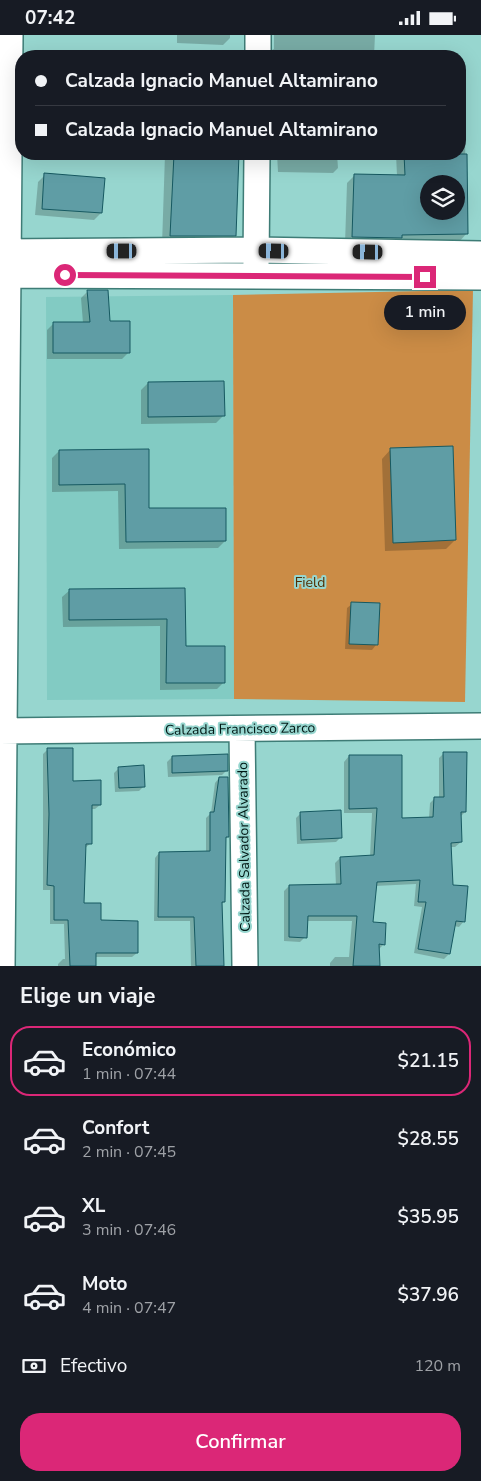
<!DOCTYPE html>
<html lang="es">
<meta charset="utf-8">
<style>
:root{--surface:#171b24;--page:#242831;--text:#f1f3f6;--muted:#9ea1a6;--line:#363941;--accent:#db2777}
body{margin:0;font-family:"Nunito Sans",sans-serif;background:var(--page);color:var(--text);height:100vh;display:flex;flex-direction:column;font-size:19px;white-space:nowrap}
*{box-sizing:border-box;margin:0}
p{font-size:16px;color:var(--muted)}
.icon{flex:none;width:28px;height:28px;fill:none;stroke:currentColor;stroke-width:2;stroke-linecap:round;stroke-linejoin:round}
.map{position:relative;height:931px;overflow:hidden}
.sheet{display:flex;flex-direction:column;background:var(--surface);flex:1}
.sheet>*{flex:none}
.banner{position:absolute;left:15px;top:15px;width:451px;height:110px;border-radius:20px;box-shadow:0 5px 20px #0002;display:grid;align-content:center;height:110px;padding:0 20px;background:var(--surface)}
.buttons{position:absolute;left:420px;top:140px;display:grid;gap:10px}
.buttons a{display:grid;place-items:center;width:45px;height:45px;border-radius:50%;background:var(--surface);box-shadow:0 5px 20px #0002;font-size:25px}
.end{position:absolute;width:22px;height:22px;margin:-11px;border:6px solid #db2777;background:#fff;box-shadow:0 0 0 2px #fff}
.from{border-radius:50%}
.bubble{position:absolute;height:35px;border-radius:18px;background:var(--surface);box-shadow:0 5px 20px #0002;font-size:16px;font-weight:600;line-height:35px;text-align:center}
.car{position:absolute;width:15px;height:30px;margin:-15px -8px;border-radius:6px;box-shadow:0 0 4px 1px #0007;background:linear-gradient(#222 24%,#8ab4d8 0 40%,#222 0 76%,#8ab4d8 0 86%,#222 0)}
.banner b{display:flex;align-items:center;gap:18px;height:48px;font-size:19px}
.banner b+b{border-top:1px solid var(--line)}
.banner i{width:12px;height:12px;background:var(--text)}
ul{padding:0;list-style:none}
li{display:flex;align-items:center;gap:15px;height:70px;margin:0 10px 8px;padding:0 10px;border:2px solid transparent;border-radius:20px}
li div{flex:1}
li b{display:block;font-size:19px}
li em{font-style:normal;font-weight:600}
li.on{border-color:var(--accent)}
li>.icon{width:45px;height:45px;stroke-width:1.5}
h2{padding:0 20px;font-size:22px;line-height:60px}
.pay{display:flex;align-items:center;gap:12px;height:55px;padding:0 20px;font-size:19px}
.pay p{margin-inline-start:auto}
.cta{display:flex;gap:10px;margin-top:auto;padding:10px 20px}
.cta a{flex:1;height:58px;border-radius:20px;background:var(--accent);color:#fff;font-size:20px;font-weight:600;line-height:58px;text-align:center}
.status{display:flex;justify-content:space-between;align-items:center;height:35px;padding:0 25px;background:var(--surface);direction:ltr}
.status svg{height:14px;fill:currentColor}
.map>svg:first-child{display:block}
.built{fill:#82cbc3}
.green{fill:#cb8c46}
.shadow{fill:#0003;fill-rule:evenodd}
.building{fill:#5f9da5;stroke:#165961;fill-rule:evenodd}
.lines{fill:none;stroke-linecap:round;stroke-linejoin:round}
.minor-casing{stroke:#3e7c76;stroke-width:28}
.minor{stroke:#fff;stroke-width:25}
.route{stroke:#db2777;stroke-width:6}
.labels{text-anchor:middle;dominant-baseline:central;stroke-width:4;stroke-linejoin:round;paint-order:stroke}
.park-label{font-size:14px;fill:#512f03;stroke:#97d6cf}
.street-label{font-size:14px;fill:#001815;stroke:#97d6cf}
</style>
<div class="status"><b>07:42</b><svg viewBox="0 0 49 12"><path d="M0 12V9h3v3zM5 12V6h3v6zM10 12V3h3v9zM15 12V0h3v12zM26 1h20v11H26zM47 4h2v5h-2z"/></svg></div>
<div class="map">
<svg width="481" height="931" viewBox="0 0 481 931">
<rect width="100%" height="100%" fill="#97d6cf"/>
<!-- built -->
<path class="built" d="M233,260L234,664L47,665L46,262Z"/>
<!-- green -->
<path class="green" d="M473,255L465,667L234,664L233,260Z"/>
<!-- shadow -->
<path class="shadow" d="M177,0H230V3L223,10L177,8Z
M274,0H375L374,21H272V15L274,14Z
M465,31L466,68L460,73V32Z
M460,104H465L467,198L459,207L345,209L347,148L355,140L397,141L396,119H460ZM429,149H456V176H429Z
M165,119H238L235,200L226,209L162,210Z
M277,119H337L338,133L333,138L278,137Z
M45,140L101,178L94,185L35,180L38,147Z
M88,256L129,317L122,324H47V295L54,288H83L81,263Z
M148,348L223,381L216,388L141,389V355Z
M391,414L455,505L446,514L385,516L382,424Z
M148,415V474L225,506L218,513L119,514L118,456L52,457V423L59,416Z
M184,554L185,613L224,647L217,654L160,655V591L63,592L62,562L70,555Z
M352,569L376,610L372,615L345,614L347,573Z
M48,714L71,747L100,770L95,774H91V808L85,813L83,870L99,887L137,918L132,922H95V931H58V929L63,924H65L64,889H50V855H43V719Z
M444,718L465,777L460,782L461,807L455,812H450L451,851L464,886L459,892L454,891L449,919L444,924L414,918L422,872L414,871L416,849L375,851L372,888L384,909L378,915L379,931H330V928L335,922H349L352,886H306L305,902L300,907L284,906V856L289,851H336L335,828L340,823L370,822L372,778H344V727L349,721L401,785L429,783L430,768L435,763H439V723Z
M172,722L227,735L222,740L168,742L167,727Z
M119,733L144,751L139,756L115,757L114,738Z
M219,743L228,802L225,804L224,867L220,870L223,931H191L190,886H154L155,823L159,818L206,817V783L211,778L215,748Z
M301,778L341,802L336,807L297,809L296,783Z"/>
<!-- building -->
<path class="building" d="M174,119H239L236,201H170Z
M404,119H467L468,199L402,200V203L352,202L354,139L405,140ZM429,149H456V176H429Z
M44,138L105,143L102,178L42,174Z
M87,255H108L110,286H130V318H53V287H90Z
M224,346L225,381L148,382V347Z
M453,411L456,505L393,508L390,413Z
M149,414V473H226V506L126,507L125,449L59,450V415Z
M185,553L186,611H225V648H166L167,584L69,585V554Z
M351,567L380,568L378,610L349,609Z
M47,713H73V746L101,745V770H92V809H86L84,868H101V885L138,886V918H96V931H70L68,885H54V851L47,850L49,779Z
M443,717H467L466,777H461L462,807L451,808L453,850L468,851L465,887L456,886L450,919L418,914L426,867H418L420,845L377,847L373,887L386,888L385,910L379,909L380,931H353L357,881H308L307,903L289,902V850L341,849L340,822L374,820L377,773L349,774V720H402V783L433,782L434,762H444Z
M228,719V736L172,738V721Z
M144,730L145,752L119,753L118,732Z
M219,742H228L229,802H226L225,867H222L224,931H196L194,882H158L159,817L210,816V777H214Z
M341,775L342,803L301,805L300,777Z"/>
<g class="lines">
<!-- minor casing -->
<g class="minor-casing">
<path id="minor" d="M258,21V0
M0,217L256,215L481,219
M256,231L257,119
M0,240L481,242
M242,694L245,931
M0,696L481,691
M2,931L10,0"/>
</g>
<!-- minor -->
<use href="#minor" class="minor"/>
</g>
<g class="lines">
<!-- route -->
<path class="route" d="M65,240L425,242"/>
</g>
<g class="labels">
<!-- park labels -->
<g class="park-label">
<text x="310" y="547">Field</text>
</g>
<!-- street labels -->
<g class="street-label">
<text transform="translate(240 694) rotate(-1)">Calzada Francisco Zarco</text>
<text transform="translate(244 812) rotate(-91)">Calzada Salvador Alvarado</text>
</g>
</g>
</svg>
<div class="buttons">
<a><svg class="icon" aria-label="layers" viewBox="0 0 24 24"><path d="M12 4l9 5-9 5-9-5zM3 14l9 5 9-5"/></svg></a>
</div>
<i class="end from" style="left:65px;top:240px"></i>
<i class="end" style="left:425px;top:242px"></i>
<div class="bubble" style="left:384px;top:260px;width:82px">1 min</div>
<i class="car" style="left:122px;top:216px;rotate:270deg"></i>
<i class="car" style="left:274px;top:216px;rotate:271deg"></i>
<i class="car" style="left:368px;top:217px;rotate:271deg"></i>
<div class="banner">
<b><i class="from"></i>Calzada Ignacio Manuel Altamirano</b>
<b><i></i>Calzada Ignacio Manuel Altamirano</b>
</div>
</div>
<section class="sheet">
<h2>Elige un viaje</h2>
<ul>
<li class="on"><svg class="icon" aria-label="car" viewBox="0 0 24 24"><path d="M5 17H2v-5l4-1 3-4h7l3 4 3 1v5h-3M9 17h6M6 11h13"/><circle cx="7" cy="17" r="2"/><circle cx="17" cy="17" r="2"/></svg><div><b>Económico</b><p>1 min · 07:44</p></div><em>$21.15</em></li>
<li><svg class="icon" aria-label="car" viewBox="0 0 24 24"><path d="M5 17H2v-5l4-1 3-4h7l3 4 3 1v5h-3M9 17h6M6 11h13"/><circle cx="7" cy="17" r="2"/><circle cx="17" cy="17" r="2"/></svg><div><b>Confort</b><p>2 min · 07:45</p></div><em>$28.55</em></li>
<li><svg class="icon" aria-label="car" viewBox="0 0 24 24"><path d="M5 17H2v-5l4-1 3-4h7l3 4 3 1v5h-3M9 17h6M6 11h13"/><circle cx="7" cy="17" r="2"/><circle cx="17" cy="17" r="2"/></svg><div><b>XL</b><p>3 min · 07:46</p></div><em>$35.95</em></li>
<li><svg class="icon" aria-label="car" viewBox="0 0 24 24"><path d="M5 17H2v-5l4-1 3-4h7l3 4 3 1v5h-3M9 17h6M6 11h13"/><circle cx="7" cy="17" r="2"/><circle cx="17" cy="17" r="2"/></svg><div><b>Moto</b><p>4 min · 07:47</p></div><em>$37.96</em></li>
</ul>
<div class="pay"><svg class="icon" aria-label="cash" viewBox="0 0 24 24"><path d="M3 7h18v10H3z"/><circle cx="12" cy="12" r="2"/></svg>Efectivo<p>120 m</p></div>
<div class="cta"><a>Confirmar</a></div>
</section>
